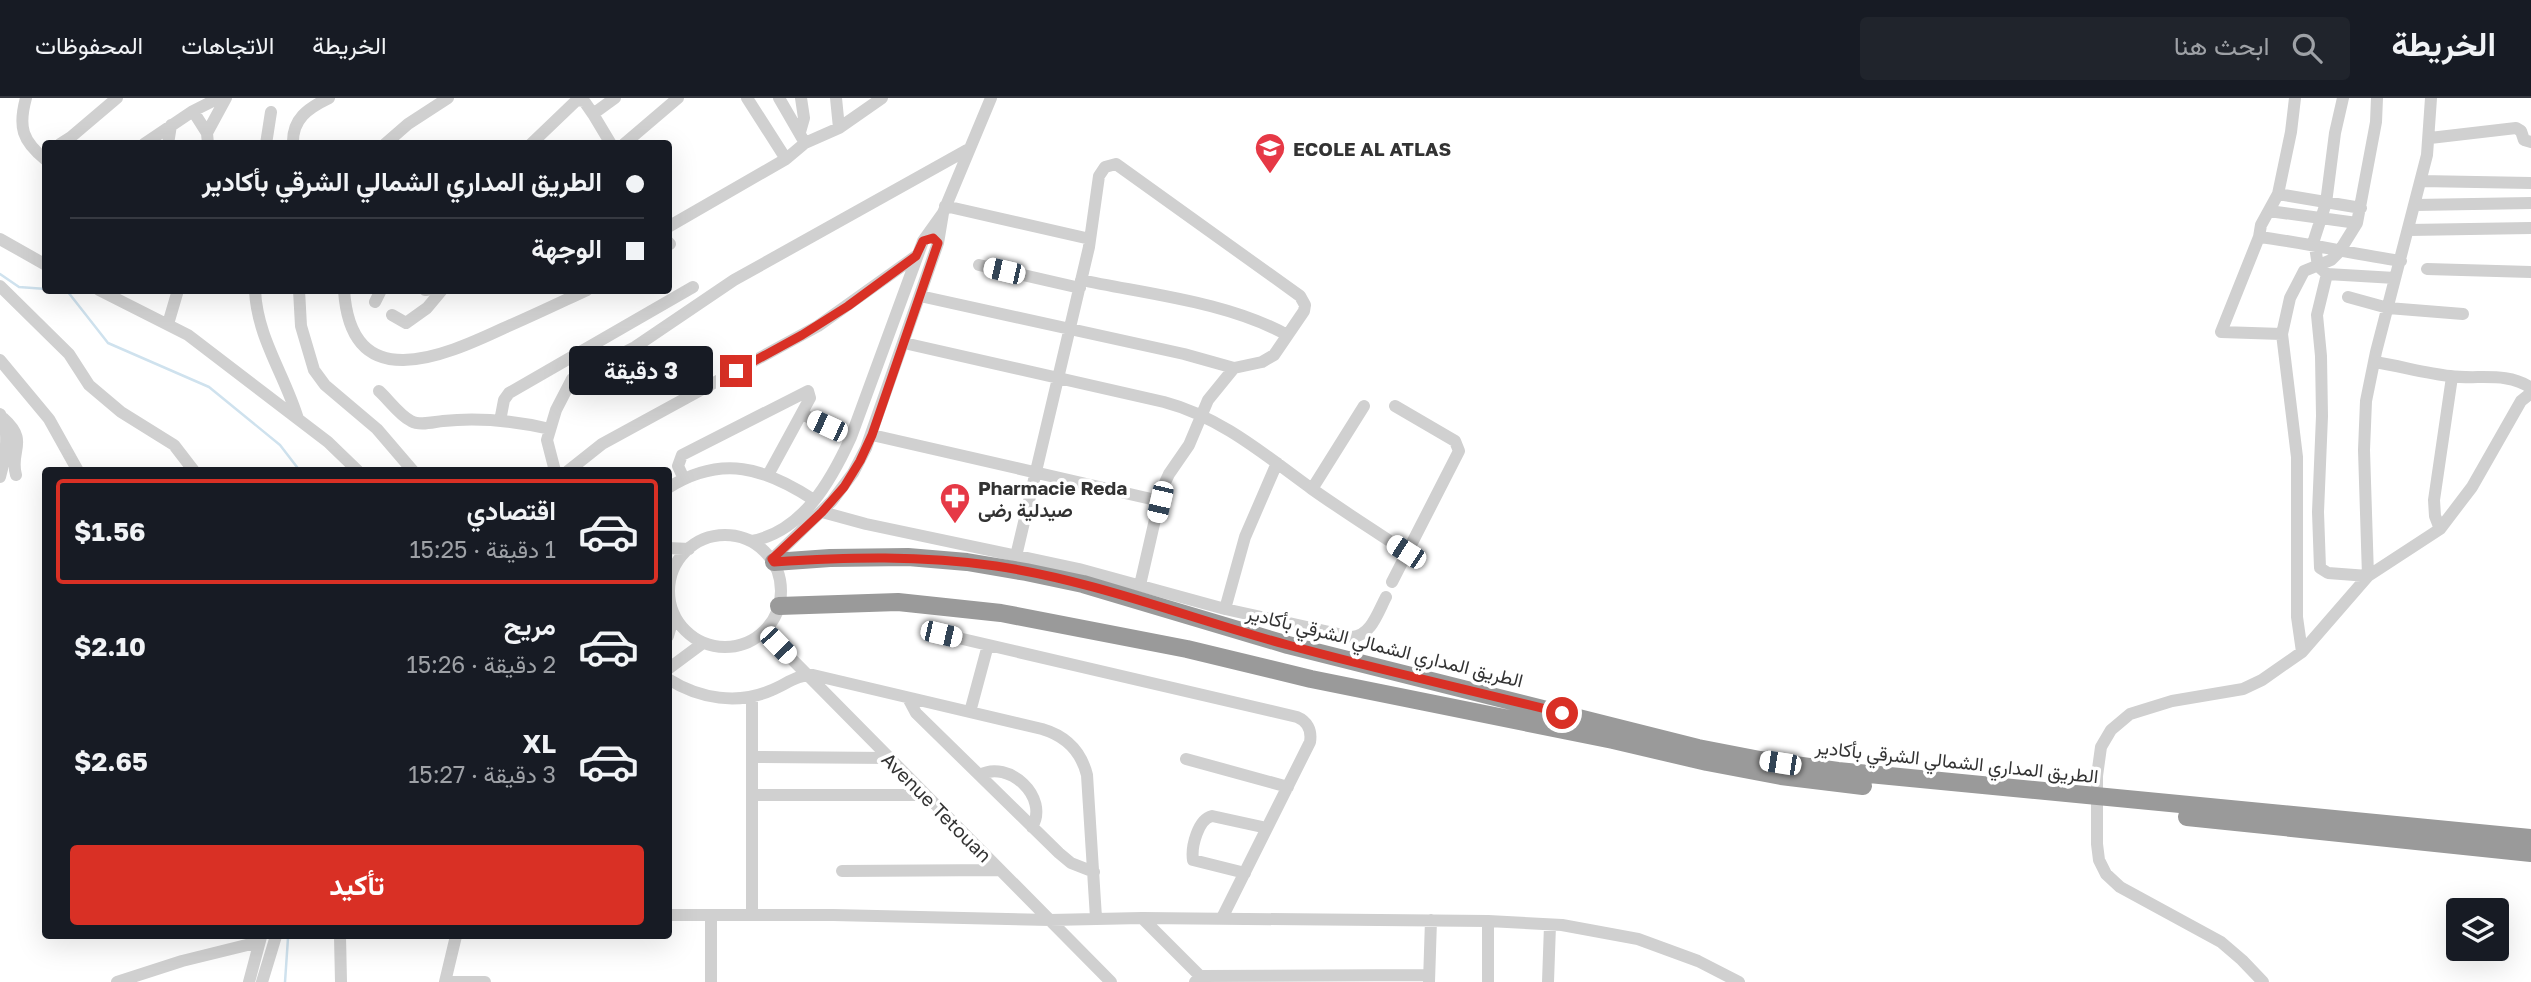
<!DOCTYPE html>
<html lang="ar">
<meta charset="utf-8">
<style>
:root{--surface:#171b24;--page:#20242c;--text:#f1f3f6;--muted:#9ea1a6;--line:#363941;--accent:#d93025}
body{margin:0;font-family:"Golos Text",Vazirmatn,sans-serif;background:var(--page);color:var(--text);direction:rtl;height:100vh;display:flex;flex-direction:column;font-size:26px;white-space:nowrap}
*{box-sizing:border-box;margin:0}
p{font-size:23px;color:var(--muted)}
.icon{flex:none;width:38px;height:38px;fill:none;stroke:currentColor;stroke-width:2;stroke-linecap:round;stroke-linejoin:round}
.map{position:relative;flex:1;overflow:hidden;direction:ltr}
.side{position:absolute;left:42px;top:369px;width:630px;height:472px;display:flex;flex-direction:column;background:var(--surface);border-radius:7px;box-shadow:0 7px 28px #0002;direction:rtl}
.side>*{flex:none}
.banner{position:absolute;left:42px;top:42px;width:630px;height:154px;border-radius:7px;box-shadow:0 7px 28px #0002;direction:rtl;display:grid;align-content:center;height:154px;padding:0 28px;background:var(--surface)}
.controls{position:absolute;left:2446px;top:800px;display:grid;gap:14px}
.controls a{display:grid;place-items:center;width:63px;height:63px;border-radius:7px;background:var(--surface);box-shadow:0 7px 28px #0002;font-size:35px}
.end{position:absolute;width:32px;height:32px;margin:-16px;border:9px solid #d93025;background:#fff;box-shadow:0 0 0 4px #fff}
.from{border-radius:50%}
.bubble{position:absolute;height:49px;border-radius:7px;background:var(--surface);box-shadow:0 7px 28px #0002;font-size:23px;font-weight:700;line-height:49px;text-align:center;direction:rtl}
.car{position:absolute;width:21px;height:42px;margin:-21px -10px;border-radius:9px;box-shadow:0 0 5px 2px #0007;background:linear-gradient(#fff 24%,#345 0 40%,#fff 0 76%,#345 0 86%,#fff 0)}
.banner b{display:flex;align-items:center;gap:24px;height:66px;font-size:26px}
.banner b+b{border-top:2px solid var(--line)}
.banner i{width:18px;height:18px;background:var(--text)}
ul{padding:12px 0 0;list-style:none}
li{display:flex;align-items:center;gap:21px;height:105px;margin:0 14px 10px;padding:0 14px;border:4px solid transparent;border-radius:7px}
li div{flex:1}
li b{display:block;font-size:26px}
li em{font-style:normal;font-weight:700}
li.current{border-color:var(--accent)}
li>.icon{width:63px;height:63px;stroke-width:1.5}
.cta{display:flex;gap:14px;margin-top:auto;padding:14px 28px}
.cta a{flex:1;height:80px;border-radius:7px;background:var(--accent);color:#fff;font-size:28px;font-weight:700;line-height:80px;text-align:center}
header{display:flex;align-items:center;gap:42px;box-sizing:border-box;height:98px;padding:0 35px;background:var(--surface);border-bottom:2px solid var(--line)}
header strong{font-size:33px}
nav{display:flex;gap:38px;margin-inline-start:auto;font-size:24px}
.search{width:490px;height:63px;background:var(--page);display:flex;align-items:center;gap:18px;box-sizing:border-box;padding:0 24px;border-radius:7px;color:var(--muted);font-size:26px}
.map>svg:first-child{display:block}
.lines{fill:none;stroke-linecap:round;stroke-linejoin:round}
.stream{stroke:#cfe2ee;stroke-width:2.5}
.minor{stroke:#d0d0d0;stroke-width:12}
.highway{stroke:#9a9a9a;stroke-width:18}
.route{stroke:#d93025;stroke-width:9}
.labels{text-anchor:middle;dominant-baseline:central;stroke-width:7;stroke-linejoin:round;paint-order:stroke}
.poi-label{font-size:19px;font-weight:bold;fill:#333;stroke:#fff;text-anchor:start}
.street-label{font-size:19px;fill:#333;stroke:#fff}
</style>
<header>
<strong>الخريطة</strong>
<div class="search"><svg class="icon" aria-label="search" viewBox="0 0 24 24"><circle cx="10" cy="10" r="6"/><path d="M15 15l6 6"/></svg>ابحث هنا</div>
<nav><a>الخريطة</a><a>الاتجاهات</a><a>المحفوظات</a></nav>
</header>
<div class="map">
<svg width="2531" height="884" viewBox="0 0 2531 884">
<rect width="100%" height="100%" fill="#fff"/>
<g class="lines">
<!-- stream -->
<path class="stream" d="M0,176L19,189L46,191
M58,192L68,194L108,245L209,289L280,347L300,373
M285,884L288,840"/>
<!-- minor -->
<path class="minor" d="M26,0C18,29 22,43 46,62
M747,0L786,61
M779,0L805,45
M836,0L839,30
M2343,0L2335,35L2326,105L2314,142L2318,168L2327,176L2317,217L2321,258L2322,318L2318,414L2320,470L2328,475L2368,478L2364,352L2366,303L2376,254L2427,57L2431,0
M193,13L207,35L208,46
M593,16L611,46
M800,34L804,20L801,0
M207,35L226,0
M2430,40L2516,30L2521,33L2524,42L2531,44
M60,46L71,39L117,0
M144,46L193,13L219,0
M168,46L171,27
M266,46L271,14
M293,46C292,21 308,10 329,0
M385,46L408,26L448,0
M531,46L577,2L584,3L593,16L615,0
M624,46L678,0
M2421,83L2531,85
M2278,96L2361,110
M2415,107L2531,105
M945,108L1090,141
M2269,113L2357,125
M668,129L786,61L805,45L839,30L882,0
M2409,132L2531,130
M2259,139C2307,145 2353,156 2401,163
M0,141L46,167
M668,144L670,146L668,147
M979,167L1080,190
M2427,171L2531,174
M2327,176L2395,180
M1081,182C1147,196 1228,204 1287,237
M0,188L69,256L89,287L121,314L174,347L194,373
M99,192L188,237L328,344L358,373
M255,192C257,240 285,277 298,321
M299,192L301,228L314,272L325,287L377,331L413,373
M344,192C351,299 442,259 504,230C532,218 559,205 587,192
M425,192H427
M920,198L1184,256L1234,270
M2348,199L2388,210L2463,216
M375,204L381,192
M392,217L406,225L427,210L442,192
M168,226L178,192
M2282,236L2221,234L2259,139L2261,127L2278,96L2291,34L2295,0
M904,245L1164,304C1221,319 1266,358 1312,391C1343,413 1375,433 1406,454
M0,262L49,321L78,373
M2374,264C2400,268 2425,275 2450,278C2477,282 2507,273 2531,290
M379,293C389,302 399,317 411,323C420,328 433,324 443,323C479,319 515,323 550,331
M0,316C11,333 5,361 0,379
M802,316L851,339
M3,320C30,344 9,352 16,377
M500,323L504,302L509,295L693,189
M872,337L1160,403
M555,373L547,342L556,312L572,281L635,249L734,182L967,52
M568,373L602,346L818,228L916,158
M684,381L678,368L682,357L808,293L810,300L768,377
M668,390C722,356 765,370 814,402
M1312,391L1364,308
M822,414L866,426L1079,471L1225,511L1352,539C1371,538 1378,514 1386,499
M2440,431L2435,418L2434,402L2452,279
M669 493a56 56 0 1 1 112 0a56 56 0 1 1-112 0Z
M752,443C803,433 831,383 851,339L923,143L943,115L991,0
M668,450L689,451
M1016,458L1089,149L1099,78L1105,69L1116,66L1300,198L1305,207L1304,213L1274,257L1262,264L1234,270L1208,302L1189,347L1169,376L1162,391L1140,487
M772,461L832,403L853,375L866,350L938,145L943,115
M1392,484L1459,353L1455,343L1395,308
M1225,511L1245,439L1277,365
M764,533L1111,884
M941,536L1297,619C1307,623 1312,632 1310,644L1222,820
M668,538L674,517
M2302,554L2297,519V359L2282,236L2290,200L2304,173L2331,162L2339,154L2357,125L2376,24L2377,0
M668,571L703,545
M668,581C700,601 738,607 772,592C785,587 798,576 813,577L1042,631C1066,638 1081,653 1087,677L1096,820
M908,600L916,615L1059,755L1071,765L1094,774
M970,614L988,547
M752,659L889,660
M1186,661L1288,689
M980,677C1008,661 1050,699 1032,729
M752,697H925
M842,773L1000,772
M1245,775L1193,762C1191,749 1198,721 1212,718L1267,730
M668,817H833L1050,822L1142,820L1488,823L1562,827L1638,841L1698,863L1739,884
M752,817V599
M1142,820L1206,884
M340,838L341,884
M117,884L182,863L259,844
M249,884L261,839
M262,884L276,838
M445,884L456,838
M445,884H485
M711,884V817
M1195,884L1201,878L1429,877
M1429,884L1431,822
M1488,884V823
M1548,884L1550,827
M2263,884L2242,862L2221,844L2120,789L2106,776L2099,762L2097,746V678L2101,649L2111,632L2130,616L2172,603L2243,591L2262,582L2302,554L2368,478L2440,431L2472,389L2521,303L2531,295"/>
<!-- highway -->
<path class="highway" d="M774,464L830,460L908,459L967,464L1026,474L1083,486L1288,547L1698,650L1760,662L1838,673L2531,740
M779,508L898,504L1001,515L1187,551L1311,581L1613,642L1707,664L1781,678L1863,688
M2187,719L2531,755"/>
</g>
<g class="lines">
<!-- route -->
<path class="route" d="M736,273L802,237L848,208L916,158L923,143L933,140L938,145L872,337L860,363L844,389L822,414L772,461L774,464C849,459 921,457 996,468C1096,483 1191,521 1288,547C1379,572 1471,592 1562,615"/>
</g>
<!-- icons -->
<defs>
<g id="school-pin" transform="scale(1.575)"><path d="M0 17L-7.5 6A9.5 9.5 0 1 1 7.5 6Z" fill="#e63946" stroke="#fff"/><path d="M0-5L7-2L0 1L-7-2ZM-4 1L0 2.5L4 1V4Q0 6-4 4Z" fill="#fff"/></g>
<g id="pharmacy-pin" transform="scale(1.575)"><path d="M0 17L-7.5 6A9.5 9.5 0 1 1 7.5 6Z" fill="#e63946" stroke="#fff"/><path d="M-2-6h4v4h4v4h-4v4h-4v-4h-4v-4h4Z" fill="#fff"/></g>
</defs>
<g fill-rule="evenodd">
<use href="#school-pin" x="1270" y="50"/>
<use href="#pharmacy-pin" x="955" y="400"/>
</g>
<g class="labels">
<!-- poi labels -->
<g class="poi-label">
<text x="1293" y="50">ECOLE AL ATLAS</text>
<text x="978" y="389">Pharmacie Reda<tspan x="978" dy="22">صيدلية رضى</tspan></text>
</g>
<!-- street labels -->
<g class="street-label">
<text transform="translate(1385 548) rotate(14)">الطريق المداري الشمالي الشرقي بأكادير</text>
<text transform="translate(1957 663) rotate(6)">الطريق المداري الشمالي الشرقي بأكادير</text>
<text transform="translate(937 709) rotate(45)">Avenue Tetouan</text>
</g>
</g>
</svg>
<div class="controls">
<a><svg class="icon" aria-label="layers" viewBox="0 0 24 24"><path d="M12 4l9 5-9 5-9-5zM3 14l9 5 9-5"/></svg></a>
</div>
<i class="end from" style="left:1562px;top:615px"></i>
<i class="end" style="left:736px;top:273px"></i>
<div class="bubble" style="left:569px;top:248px;width:144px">3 دقيقة</div>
<i class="car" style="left:1004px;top:173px;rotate:283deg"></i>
<i class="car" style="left:827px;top:328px;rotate:295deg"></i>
<i class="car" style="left:1160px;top:404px;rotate:193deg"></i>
<i class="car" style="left:1406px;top:454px;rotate:303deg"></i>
<i class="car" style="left:941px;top:536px;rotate:103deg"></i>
<i class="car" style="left:778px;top:547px;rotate:136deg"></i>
<i class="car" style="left:1780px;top:665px;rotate:279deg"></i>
<div class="banner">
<b><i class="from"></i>الطريق المداري الشمالي الشرقي بأكادير</b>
<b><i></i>الوجهة</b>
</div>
<section class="side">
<ul>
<li class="current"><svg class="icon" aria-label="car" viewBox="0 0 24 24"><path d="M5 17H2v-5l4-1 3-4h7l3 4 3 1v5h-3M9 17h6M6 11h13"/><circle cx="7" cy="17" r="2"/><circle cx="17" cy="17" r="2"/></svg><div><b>اقتصادي</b><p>1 دقيقة · 15:25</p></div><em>$1.56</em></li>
<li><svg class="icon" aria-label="car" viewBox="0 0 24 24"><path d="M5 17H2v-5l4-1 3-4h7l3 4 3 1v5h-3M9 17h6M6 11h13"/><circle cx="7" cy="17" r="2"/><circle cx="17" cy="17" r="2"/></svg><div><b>مريح</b><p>2 دقيقة · 15:26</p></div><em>$2.10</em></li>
<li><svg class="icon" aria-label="car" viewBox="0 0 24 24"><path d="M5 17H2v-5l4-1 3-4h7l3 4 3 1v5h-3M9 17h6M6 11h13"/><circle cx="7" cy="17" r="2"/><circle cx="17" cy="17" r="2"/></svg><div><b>XL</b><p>3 دقيقة · 15:27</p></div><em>$2.65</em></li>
</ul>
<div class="cta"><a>تأكيد</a></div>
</section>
</div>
